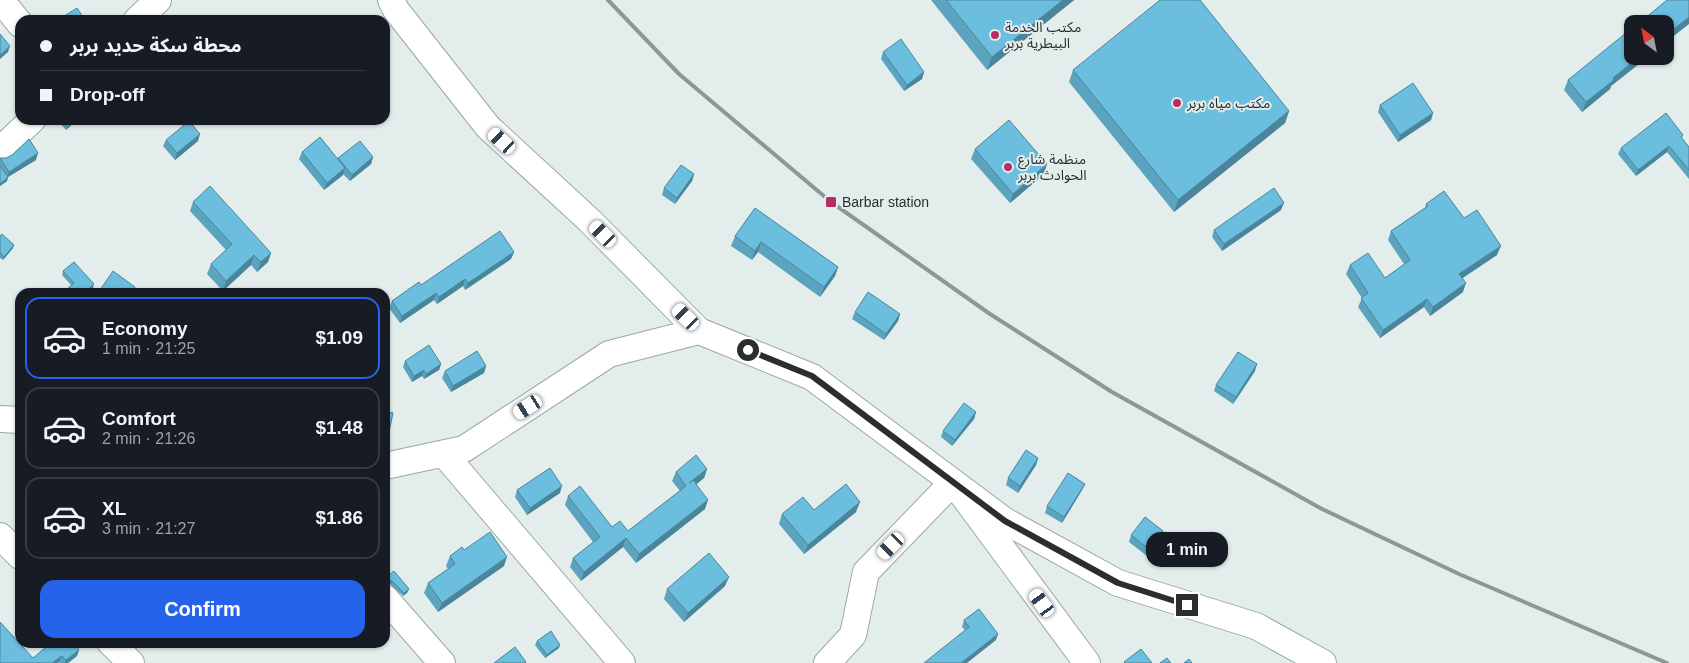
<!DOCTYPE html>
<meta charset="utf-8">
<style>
:root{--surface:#171b24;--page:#20242c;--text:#f1f3f6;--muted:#9ea1a6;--line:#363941;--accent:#2563eb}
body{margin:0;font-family:Helvetica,"Noto Sans Arabic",sans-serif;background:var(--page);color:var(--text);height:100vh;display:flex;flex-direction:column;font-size:19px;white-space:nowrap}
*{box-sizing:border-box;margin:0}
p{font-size:16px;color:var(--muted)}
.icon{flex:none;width:28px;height:28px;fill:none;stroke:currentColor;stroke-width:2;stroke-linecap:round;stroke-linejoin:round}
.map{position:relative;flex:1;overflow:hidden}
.sheet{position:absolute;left:15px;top:288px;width:375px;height:360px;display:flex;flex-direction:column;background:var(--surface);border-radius:15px;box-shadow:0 1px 4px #0004}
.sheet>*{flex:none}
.top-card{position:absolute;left:15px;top:15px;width:375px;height:110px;border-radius:15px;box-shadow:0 1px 4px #0004;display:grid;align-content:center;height:110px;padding:0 25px;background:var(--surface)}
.needle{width:32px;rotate:328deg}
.buttons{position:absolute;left:1624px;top:15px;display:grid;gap:10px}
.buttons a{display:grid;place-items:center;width:50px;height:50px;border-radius:10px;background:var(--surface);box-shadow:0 1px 4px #0004;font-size:25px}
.end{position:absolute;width:22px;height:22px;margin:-11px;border:6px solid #2a2e2e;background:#fff;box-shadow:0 0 0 2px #fff}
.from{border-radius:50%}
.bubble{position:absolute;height:35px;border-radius:15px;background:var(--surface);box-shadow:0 1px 4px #0004;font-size:16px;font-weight:600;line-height:35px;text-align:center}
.car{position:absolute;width:15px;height:30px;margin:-15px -8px;border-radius:6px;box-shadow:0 0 4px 1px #0007;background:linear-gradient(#fff 24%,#345 0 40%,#fff 0 76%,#345 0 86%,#fff 0)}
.top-card b{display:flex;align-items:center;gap:18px;height:48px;font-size:19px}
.top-card b+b{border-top:1px solid var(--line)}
.top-card i{width:12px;height:12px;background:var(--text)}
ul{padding:9px 0 0;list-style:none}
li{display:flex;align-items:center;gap:15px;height:82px;margin:0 10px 8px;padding:0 15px;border:2px solid var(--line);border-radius:15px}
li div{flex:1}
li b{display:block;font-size:19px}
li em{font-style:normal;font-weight:600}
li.selected{border-color:var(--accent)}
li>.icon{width:45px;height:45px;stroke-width:1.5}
.cta{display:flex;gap:10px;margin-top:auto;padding:10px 25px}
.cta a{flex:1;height:58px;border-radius:15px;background:var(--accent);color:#fff;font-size:20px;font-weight:600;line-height:58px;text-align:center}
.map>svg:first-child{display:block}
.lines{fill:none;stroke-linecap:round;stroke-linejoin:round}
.minor-casing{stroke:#9ca6a5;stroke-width:28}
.minor{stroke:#fff;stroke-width:26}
.rail{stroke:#8f9796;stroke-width:4}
.wall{fill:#5ca3bf}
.shaded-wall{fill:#4b859b}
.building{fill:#6bbede;stroke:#4b859b}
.route{stroke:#2a2e2e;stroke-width:6}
.poi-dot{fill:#b82d66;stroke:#e3eeec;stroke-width:2}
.labels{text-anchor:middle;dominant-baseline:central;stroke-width:4;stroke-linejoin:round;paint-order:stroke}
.poi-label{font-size:14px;fill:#2a2e2e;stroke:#e3eeec;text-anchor:start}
</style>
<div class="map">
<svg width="1689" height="663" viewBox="0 0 1689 663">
<rect width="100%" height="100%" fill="#e3eeec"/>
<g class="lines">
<!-- minor casing -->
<g class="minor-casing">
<path id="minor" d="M1,0L20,24
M391,0L396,10L488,127L589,220L699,331
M137,20L158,0
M0,150L32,120
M0,419L20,420
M444,454L622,663
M385,466L464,449L609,354L699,331L812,377L1005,521L1118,583L1256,626L1323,663
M0,536L20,556
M385,598L442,663
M110,642L131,663
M827,663L853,635L866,572L953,482L1087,663"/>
</g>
<!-- minor -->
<use href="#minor" class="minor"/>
<!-- rail -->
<path class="rail" d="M608,0L679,74L831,202L990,314L1112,392L1322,509L1459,574L1667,663"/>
</g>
<!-- wall -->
<path class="wall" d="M931,0H1074L987,70Z
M883,52L924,72L922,79L904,91L881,59Z
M1632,56H1649L1611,86L1610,89L1582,112L1564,90L1568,80Z
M1073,70L1289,111L1285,123L1174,212L1069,82Z
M1380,105L1433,113L1431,120L1398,142L1378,112Z
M57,120H77L66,130Z
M1683,135L1682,138L1689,147V179L1667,152L1636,176L1618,154L1621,148Z
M166,140L198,141L175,160L163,146Z
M975,149L1044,174L1010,203L971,159Z
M302,152L338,159V158L373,157L371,164L350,181L343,174V175L324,190L299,159Z
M0,158L36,160L8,177L7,181L0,186Z
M694,174L692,181L675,204L662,195L664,188Z
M193,202L271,253L268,262L257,272L251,265L223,291L207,274L211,264L226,250L190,211Z
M1426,204L1464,218L1497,255L1463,278V292L1430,316L1424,307L1380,338L1358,307L1362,298L1346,274L1350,265L1385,278L1404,264L1388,240L1391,231L1425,208Z
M755,208L838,267L835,276L820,297L758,252L752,260L731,246L735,236Z
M1281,210L1222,251L1212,237L1214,230Z
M0,236L13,248L3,260L0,258Z
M514,252L511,259L465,290L463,286L437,304L434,300L400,323L389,308L392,301L421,285Z
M63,271L93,288L88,292H65L66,290L71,285L62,275Z
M855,312L900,314L898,321L884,340L852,319Z
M405,361L441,364L439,370L424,379L422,376L412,382L403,367Z
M486,366L484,373L451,392L442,378L445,371Z
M1255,371L1233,404L1214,391L1216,385Z
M385,411L389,432L387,439H385Z
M976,412L974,419L952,446L941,437L943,431Z
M1038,458L1036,465L1018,493L1006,485L1008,478Z
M707,469L704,478L696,484L705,509L636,563L623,547L581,581L570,567L573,558L593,542L565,505L568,496L612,527L628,531L680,491L672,481L676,472Z
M1085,484L1082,490L1062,523L1045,513L1047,506Z
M517,490L560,493L527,515L515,497Z
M814,510L856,512L804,554L779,524L782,514Z
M1131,535L1161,538L1147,556L1129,542Z
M450,556L504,566L438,612L424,593L428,583L448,569L446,566Z
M385,578L409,589L407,593L403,596L390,584H385Z
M725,586L684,622L664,599L667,589Z
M964,620L996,640L965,630L962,627Z
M537,641L559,648L545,658L535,645Z
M79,650L77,656L68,663H60L59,662L58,663H0L33,658Z"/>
<!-- shaded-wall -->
<path class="shaded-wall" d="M1063,0H1074L987,70L992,57Z
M1689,17V24L1665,43V36Z
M10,46L8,52L0,59V55Z
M1640,56H1649L1611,86L1610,89L1582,112L1586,102L1613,78Z
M924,72L922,79L904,91L907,85Z
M1289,111L1285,123L1174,212L1178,200Z
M1433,113L1431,120L1398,142L1400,135Z
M75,120H77L66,130L68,127Z
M200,134L198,141L175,160L177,153Z
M1669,146L1667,152L1636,176L1638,170Z
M38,153L36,160L8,177L7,181L0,186V184L6,178L9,172Z
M373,157L371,164L350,181L352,175Z
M1047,164L1044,174L1010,203L1013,194Z
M345,168L343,175L324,190L327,183Z
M694,174L692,181L675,204L677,198Z
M1284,203L1281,210L1222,251L1224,244Z
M761,242L758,252L752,260L755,251Z
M14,245L13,248L3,260L4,257Z
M1501,246L1497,255L1456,282L1459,274Z
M514,252L511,259L465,290L468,283Z
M271,253L268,262L257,272L261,262Z
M254,255L251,265L223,291L226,281Z
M838,267L835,276L820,297L824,287Z
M465,279L463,286L437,304L439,297Z
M1466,283L1463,292L1430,316L1433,307Z
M94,284L93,288L88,292H85Z
M436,293L434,300L400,323L402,316Z
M1427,299L1424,307L1380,338L1383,330Z
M900,314L898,321L884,340L886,334Z
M441,364L439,370L424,379L426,374Z
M1257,364L1255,371L1233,404L1236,397Z
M486,366L484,373L451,392L453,386Z
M424,370L422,376L412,382L414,376Z
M976,412L974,419L952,446L955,440Z
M1038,458L1036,465L1018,493L1020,486Z
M707,469L704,478L686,493L689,483Z
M1085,484L1082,490L1062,523L1064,517Z
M562,486L560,493L527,515L530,508Z
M708,500L705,509L636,563L639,554Z
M860,502L856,512L804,554L808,545Z
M1163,531L1161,538L1147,556L1149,549Z
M626,538L623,547L581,581L584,572Z
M507,557L504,566L438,612L442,603Z
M729,577L725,586L684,622L688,613Z
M385,581H392L390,584H385Z
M409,589L407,593L403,596L404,593Z
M998,634L996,640L967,663H961Z
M560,645L559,648L545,658L547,655Z
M79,650L77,656L68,663H65L66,660Z
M62,656L59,662L58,663H52Z"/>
<!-- building -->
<path class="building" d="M946,0H1063L992,57Z
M1160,0H1200L1289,111L1178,200L1073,70Z
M1667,0H1689V17L1665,36V24H1638Z
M77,8L85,20H58Z
M1632,28V56H1640L1613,78L1614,80L1586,102L1568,80Z
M0,34L10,46L0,55Z
M901,39L924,72L907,85L883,52Z
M1413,83L1433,113L1400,135L1380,105Z
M1666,113L1683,135L1681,137L1689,147V170L1669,146L1638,170L1621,148Z
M61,120H75L68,127Z
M1009,120L1047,164L1013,194L975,149Z
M189,121L200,134L177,153L166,140Z
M320,137L345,168L327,183L302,152Z
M29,139L38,153L9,172L0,158H6L12,155Z
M360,141L373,157L352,175L338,158Z
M681,165L694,174L677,198L664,188Z
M0,166L8,177L0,184Z
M210,186L271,253L261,262L254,255L226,281L211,264L232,244L193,202Z
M1274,188L1284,203L1224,244L1214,230Z
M1444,191L1464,218L1477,210L1501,246L1459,274L1466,283L1433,307L1427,299L1383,330L1361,298L1368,293L1350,265L1368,253L1385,278L1410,260L1391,231L1428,206L1426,204Z
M755,208L838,267L824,287L761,242L755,251L735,236Z
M500,231L514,252L468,283L465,279L439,297L436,293L402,316L392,301L419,282L421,285Z
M2,234L14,245L4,257L0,253V236Z
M74,262L94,284L85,292H68L66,290L74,283L63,271Z
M113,271L135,287L132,292H103L100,290Z
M868,292L900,314L886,334L855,312Z
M429,345L441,364L426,374L424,370L414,376L405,361Z
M477,351L486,366L453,386L445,371Z
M1238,352L1257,364L1236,397L1216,385Z
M964,403L976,412L955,440L943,431Z
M385,411L393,413L389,432L385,431Z
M1026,450L1038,458L1020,486L1008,478Z
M696,455L707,469L689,483L693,480L708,500L639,554L626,538L584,572L573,558L600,537L568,496L580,486L612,527L620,521L628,531L686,486L676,472Z
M550,468L562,486L530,508L517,490Z
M1068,473L1085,484L1064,517L1047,506Z
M846,484L860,502L808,545L782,514L803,497L814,510Z
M1145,517L1163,531L1149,549L1131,535Z
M490,532L507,557L442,603L428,583L455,564L450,556L462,547L464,550Z
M709,553L729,577L688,613L667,589Z
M394,571L409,589L404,593L392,581H385V578Z
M979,609L998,634L961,663H924L969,627L964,620Z
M0,622L33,658L52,642H74L79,650L66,660L62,656L52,663H0Z
M551,631L560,645L547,655L537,641Z
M515,647L526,662L525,663H494Z
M1141,649L1152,663H1125L1124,662Z
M1167,658L1171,663H1160Z
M1189,659L1192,663H1184Z"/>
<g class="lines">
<!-- route -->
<path class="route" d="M748,350L812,376L1005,521L1118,583L1187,605"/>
</g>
<!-- markers -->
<g class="poi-dot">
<circle cx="995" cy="35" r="5"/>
<circle cx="1177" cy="103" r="5"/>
<circle cx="1008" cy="167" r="5"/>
<rect x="825" y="196" width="12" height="12" rx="2.5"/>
</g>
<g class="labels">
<!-- poi labels -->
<g class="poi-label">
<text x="1005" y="27">مكتب الخدمة<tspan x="1005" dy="16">البيطرية بربر</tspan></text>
<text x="1187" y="103">مكتب مياه بربر</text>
<text x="1018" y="159">منظمة شارع<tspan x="1018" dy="16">الحوادث بربر</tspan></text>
<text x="842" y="202">Barbar station</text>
</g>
</g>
</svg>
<div class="buttons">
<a><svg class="needle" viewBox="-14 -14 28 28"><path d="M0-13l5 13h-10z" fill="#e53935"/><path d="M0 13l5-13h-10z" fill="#9ea1a6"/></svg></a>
</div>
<i class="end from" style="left:748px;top:350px"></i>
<i class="end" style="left:1187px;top:605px"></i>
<div class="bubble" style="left:1146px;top:532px;width:82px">1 min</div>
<i class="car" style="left:502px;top:141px;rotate:312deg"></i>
<i class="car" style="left:603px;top:234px;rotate:315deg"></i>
<i class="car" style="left:686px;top:317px;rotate:315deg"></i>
<i class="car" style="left:528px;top:407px;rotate:237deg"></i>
<i class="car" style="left:891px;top:546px;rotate:224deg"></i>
<i class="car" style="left:1042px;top:603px;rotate:324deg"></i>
<div class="top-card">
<b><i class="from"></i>محطة سكة حديد بربر</b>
<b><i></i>Drop-off</b>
</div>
<section class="sheet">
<ul>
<li class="selected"><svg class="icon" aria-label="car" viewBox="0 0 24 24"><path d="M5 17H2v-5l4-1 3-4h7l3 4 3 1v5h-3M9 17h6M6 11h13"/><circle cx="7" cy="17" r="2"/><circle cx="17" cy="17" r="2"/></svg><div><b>Economy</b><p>1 min · 21:25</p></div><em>$1.09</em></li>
<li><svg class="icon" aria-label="car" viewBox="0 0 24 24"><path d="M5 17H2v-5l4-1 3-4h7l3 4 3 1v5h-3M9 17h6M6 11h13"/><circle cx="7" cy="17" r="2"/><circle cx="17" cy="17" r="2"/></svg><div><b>Comfort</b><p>2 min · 21:26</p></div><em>$1.48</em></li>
<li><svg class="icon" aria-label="car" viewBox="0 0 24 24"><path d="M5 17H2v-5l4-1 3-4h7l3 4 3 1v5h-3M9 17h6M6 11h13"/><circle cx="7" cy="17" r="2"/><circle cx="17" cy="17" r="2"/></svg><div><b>XL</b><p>3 min · 21:27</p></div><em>$1.86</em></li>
</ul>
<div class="cta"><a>Confirm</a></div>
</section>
</div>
